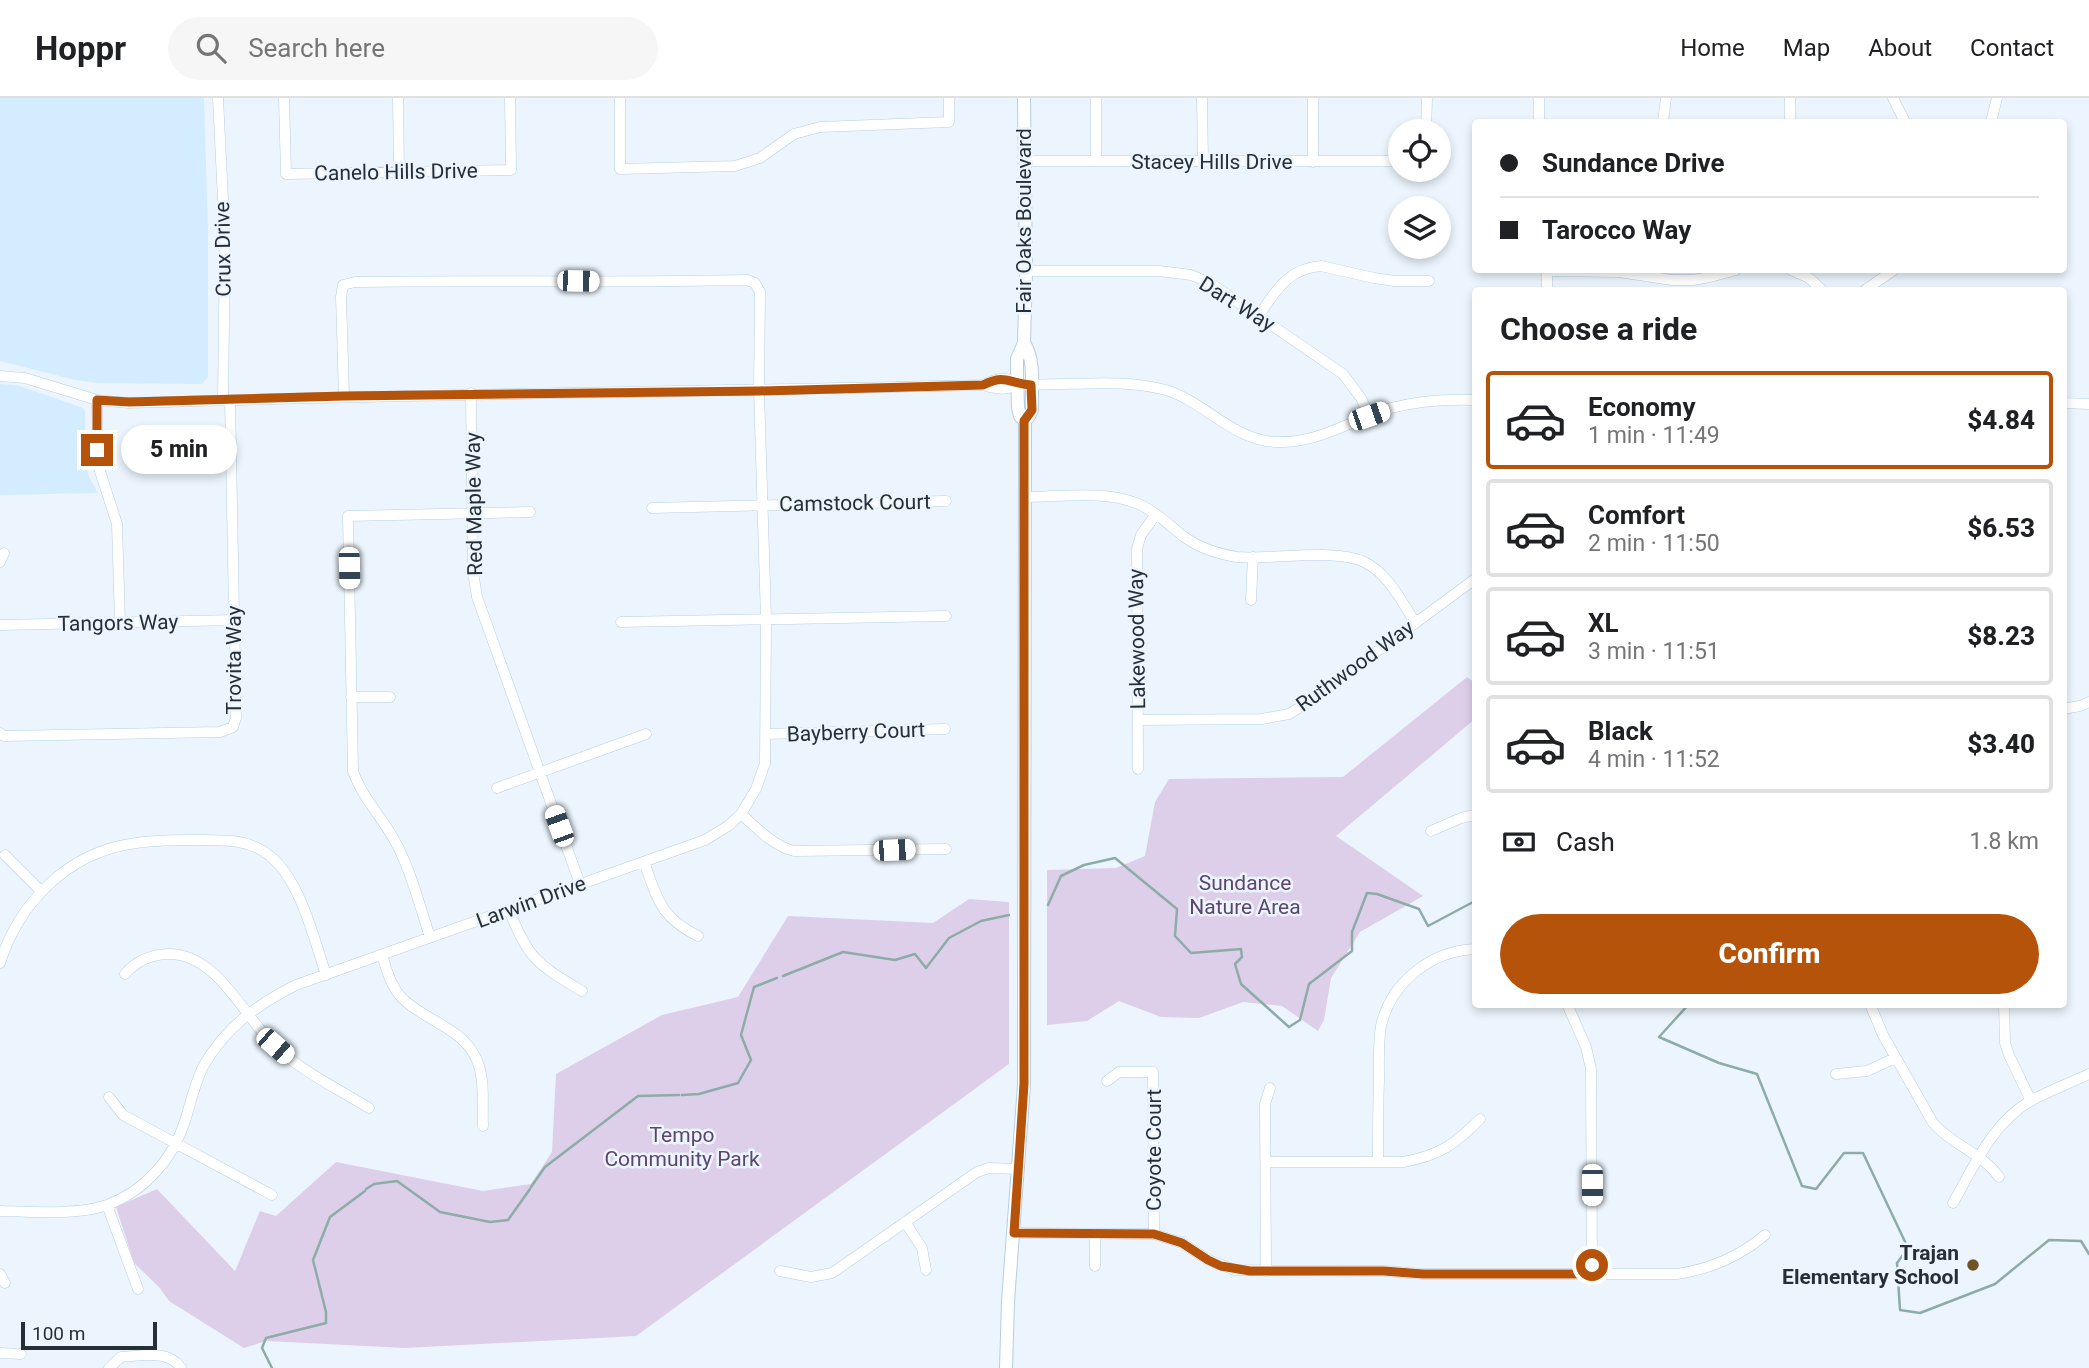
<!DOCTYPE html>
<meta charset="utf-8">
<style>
:root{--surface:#fff;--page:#f6f6f6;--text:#202124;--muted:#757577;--line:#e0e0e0;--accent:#b45309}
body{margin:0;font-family:Roboto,sans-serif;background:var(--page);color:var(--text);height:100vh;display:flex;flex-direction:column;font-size:26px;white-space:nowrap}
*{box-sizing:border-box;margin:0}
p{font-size:23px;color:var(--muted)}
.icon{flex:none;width:38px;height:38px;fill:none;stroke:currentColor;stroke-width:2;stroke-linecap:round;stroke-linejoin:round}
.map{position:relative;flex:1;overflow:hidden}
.side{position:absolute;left:1472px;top:189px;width:595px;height:721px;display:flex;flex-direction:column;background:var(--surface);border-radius:7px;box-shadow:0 4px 10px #0003}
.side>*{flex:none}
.banner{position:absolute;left:1472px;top:21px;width:595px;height:154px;border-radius:7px;box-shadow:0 4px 10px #0003;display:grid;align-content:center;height:154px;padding:0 28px;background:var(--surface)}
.controls{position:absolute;left:1388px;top:21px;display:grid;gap:14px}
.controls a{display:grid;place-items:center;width:63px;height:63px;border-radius:50%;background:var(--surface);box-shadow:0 4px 10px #0003;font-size:35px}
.scale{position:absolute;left:21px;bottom:18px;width:136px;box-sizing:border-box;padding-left:7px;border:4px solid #262f36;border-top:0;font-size:19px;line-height:24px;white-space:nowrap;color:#262f36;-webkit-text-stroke:5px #ecf5fd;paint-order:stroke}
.end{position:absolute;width:32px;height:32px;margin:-16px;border:9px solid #b45309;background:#fff;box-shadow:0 0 0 4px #fff}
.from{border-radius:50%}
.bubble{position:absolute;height:49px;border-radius:24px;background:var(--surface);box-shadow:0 4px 10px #0003;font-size:23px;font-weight:800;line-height:49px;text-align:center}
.car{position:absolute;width:21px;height:42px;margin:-21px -10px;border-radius:9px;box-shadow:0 0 5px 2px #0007;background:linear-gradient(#fff 24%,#345 0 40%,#fff 0 76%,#345 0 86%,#fff 0)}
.banner b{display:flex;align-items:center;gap:24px;height:66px;font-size:26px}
.banner b+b{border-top:2px solid var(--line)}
.banner i{width:18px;height:18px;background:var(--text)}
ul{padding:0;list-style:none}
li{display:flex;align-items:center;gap:21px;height:98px;margin:0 14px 10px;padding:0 14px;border:4px solid var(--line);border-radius:7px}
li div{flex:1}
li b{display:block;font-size:26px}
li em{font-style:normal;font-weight:800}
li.selected{border-color:var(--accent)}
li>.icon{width:63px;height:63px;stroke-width:1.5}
h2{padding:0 28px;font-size:32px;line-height:84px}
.pay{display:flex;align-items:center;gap:18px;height:77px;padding:0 28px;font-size:26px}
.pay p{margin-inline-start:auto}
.button{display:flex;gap:14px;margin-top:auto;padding:14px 28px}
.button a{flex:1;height:80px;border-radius:42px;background:var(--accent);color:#fff;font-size:28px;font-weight:800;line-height:80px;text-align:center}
header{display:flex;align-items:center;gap:42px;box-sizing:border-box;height:98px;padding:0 35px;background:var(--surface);border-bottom:2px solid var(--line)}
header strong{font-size:33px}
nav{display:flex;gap:38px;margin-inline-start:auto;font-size:24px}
.search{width:490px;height:63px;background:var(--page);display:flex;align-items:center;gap:18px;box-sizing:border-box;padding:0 24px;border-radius:38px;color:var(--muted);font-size:26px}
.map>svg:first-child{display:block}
.built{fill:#d4ecff}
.green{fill:#ddceea}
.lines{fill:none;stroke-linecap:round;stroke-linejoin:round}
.stream{stroke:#8eaca7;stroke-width:2.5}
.minor-casing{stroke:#b7cee0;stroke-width:11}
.major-casing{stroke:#b7cee0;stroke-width:14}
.minor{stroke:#fff;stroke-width:10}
.major{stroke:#fff;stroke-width:12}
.route{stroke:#b45309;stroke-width:9}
.poi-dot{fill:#6f5426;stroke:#ecf5fd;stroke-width:2.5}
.labels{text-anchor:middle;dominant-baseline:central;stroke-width:5;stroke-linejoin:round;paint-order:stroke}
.street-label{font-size:21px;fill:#262f36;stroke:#ecf5fd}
.park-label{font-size:21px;fill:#5c4570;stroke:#ecf5fd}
.poi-label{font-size:21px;font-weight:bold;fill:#262f36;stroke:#ecf5fd;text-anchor:end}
</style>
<header>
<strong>Hoppr</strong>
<div class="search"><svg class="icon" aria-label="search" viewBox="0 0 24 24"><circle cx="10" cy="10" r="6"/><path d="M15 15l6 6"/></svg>Search here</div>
<nav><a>Home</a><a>Map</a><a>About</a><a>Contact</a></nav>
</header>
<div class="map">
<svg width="2089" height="1270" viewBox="0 0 2089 1270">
<rect width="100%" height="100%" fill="#ecf5fd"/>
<!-- built -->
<path class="built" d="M0,0H204L208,133V279L202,286L98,285L75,282L0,263Z
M0,286L17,287L83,310L85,314V364L89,379L98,395L0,397Z"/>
<!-- green -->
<path class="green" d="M1467,579L1475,585V621L1336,738L1423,798L1360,834L1331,880L1324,922L1318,933L1282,908L1243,904L1199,920L1161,919L1119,903L1087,923L1047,927V772L1116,770L1145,758L1155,704L1169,681L1343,679Z
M969,801L1009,804V966L636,1238L405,1250L266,1243L244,1250L169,1203L159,1189L134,1165L116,1109L157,1091L235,1173L260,1113L276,1118L336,1064L483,1093L531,1086L552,1054L556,976L662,917L738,899L788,818L933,825Z"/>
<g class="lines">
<!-- stream -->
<path class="stream" d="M1048,807L1061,778L1084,767L1115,760L1177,811L1175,838L1191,855L1241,851L1242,859L1235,866L1241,886L1289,929L1300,922L1309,886L1352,853V834L1367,795L1377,796L1419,811L1428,828L1475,803
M783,878L843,854L895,862L915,856L926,870L949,840L981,823L1009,817
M1689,906L1659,939L1719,965L1757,976L1802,1088L1816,1091L1844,1055H1863L1908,1150L1897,1165L1900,1212L1920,1215L1995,1186L2049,1142L2081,1143L2089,1156
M682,997L699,996L738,985L751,962L741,937L754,889L777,880
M531,1089L545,1069L638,998L679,997
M366,1091L374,1086L397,1083L440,1114L490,1124L508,1122L530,1091
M272,1270L262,1250L266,1240L326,1225V1214L313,1162L330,1119L365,1093"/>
<!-- minor casing -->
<g class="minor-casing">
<path id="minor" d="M218,0L225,143L223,302
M284,0L286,76L511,72L510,0
M398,0L399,74
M620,0V71L735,68L760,60L794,36L820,29L949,24V0
M1202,0L1203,64
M1313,0V64
M1539,0V24
M1893,0L1905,24
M1663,24L1666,0
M1790,24V0
M1991,24L1997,0
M1426,33L1427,0
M1024,63H1400
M1096,63V0
M1547,172V192
M1791,172L1809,180L1822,192
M1026,173H1159L1191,177L1210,185L1343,276L1361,300L1369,318
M1547,173L1619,174L1672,182H1693L1710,179L1736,172
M1865,192L1894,172
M1259,217C1277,192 1287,171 1321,168L1374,180L1395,183H1429
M0,278L25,280L97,302L129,305C414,296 698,294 983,287C995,291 1006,293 1018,286
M983,287C995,281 1006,277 1018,286C1066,289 1118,279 1166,292C1205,304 1233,342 1275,344C1318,346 1351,322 1391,310C1418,303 1447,301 1475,302
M471,295L473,474L477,499L580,786
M97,302L98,367L117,426L120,525
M2063,305L2089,306
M1025,399C1059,399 1104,392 1136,405C1154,412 1168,426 1183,438C1199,450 1218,456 1237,459C1272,462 1336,450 1364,464C1388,475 1401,503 1415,524
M652,410L946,403
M0,464L4,455
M1251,502L1253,459
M621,524L946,518
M0,527L236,522
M351,599H390
M2063,611L2080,608L2089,604
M1138,622L1262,621L1289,616L1307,605L1475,481
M0,635L4,638L220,634L233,629L236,620L230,302
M766,636L945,631
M1138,671L1137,451L1141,437L1156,416
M497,690L646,636
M741,716C757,730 773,748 794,753L946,751
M1431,733L1461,720L1475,717
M5,757L41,793
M644,764C658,802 660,819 698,838
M509,812C529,862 537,866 582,893
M430,839C419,806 410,768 392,738C379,716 361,697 353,673L348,418L530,414
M382,857C387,873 391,889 403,901C428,925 468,931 479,968C485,987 482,1009 483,1028
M0,865C19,805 67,756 130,746C151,742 173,742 194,742C220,742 249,740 270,758C300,782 314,840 326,877
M125,876C136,863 150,857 167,856C218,854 244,921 278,951C305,975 338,991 369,1010
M1567,906L1586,949L1591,971L1592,1176
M1870,906L1883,937L1933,1025C1952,1047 1982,1055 1999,1079
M2004,906L2005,945L2009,957L2031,1003
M1836,976L1867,973L1895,960
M1107,983L1119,974H1153L1154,1136
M109,999L123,1017L272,1097
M1266,1064H1403C1438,1058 1456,1046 1480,1021
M1378,1064C1378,1037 1378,1010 1379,982C1379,964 1378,946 1381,928C1391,884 1431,853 1475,851
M1953,1105C1974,1068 1992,1026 2030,1003C2049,993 2070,985 2089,976
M107,1107L138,1191
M0,1113C30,1114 80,1117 107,1107C145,1093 173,1061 185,1023C191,1004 195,984 204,967C226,929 258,906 296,887L705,742L728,728L741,716L756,691L765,665L766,521L759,293L760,194L755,185L747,182C616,185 486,182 355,184L343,187L341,199L344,298
M905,1124L922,1150L926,1172
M1014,1135L1154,1136L1182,1145L1208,1162L1235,1172L1384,1173L1423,1176H1677C1711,1171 1739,1159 1765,1137
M1095,1136V1168
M780,1173L811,1179L832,1175L977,1074L989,1070L1019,1071
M1266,1173L1265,1006L1270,990
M0,1176L5,1185
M0,1255L21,1256
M109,1270L121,1259C140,1258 169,1251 181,1270"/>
</g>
<!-- major casing -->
<g class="major-casing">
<path id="major" d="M1024,245C1036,263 1031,291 1032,312L1029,318L1025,323
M1006,1270L1008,1203L1024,987L1025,323L1020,318L1018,310L1017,274V261L1024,245L1026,173L1024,0"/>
</g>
<!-- minor -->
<use href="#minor" class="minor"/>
<!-- major -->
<use href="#major" class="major"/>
</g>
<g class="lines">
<!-- route -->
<path class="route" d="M97,352V302L129,304L344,298L759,293L983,287C1006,275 1009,286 1031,287L1032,312L1024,323V986L1014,1135L1154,1136L1182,1145L1208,1162L1221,1168L1250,1173H1384L1423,1176H1592V1167"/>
</g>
<!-- markers -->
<circle class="poi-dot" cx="1973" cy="1167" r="7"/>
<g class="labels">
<!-- street labels -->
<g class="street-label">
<text x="1212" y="64">Stacey Hills Drive</text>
<text transform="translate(396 74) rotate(-1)">Canelo Hills Drive</text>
<text transform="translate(1024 123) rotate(-90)">Fair Oaks Boulevard</text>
<text transform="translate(223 151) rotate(-91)">Crux Drive</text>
<text transform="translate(1237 206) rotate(32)">Dart Way</text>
<text transform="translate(855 405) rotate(-1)">Camstock Court</text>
<text transform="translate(474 406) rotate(-91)">Red Maple Way</text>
<text transform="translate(118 525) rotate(-1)">Tangors Way</text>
<text transform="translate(1137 541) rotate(-91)">Lakewood Way</text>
<text transform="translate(234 562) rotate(-90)">Trovita Way</text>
<text transform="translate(1355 568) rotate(-36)">Ruthwood Way</text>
<text transform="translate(856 634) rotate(-2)">Bayberry Court</text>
<text transform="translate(531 804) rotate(-20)">Larwin Drive</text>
<text transform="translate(1154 1052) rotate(-90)">Coyote Court</text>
</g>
<!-- park labels -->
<g class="park-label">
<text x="1245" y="785">Sundance<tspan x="1245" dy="24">Nature Area</tspan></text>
<text x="682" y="1037">Tempo<tspan x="682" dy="24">Community Park</tspan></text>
</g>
<!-- poi labels -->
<g class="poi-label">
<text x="1959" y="1155">Trajan<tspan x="1959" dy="24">Elementary School</tspan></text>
</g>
</g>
</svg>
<div class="controls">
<a><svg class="icon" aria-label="locate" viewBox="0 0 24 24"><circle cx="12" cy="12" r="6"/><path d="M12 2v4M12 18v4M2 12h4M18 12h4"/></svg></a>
<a><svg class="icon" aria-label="layers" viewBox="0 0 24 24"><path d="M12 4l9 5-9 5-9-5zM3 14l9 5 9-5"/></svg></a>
</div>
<div class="scale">100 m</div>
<i class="end from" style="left:1592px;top:1167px"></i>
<i class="end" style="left:97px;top:352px"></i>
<div class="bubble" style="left:121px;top:327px;width:116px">5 min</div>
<i class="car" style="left:578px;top:183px;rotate:91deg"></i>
<i class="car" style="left:1369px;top:318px;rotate:71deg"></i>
<i class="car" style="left:349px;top:470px;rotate:179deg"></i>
<i class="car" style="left:559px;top:728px;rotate:340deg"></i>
<i class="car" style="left:894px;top:752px;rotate:88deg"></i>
<i class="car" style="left:275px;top:948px;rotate:131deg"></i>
<i class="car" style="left:1592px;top:1087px;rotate:180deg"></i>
<div class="banner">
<b><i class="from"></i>Sundance Drive</b>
<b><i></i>Tarocco Way</b>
</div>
<section class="side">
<h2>Choose a ride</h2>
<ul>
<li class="selected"><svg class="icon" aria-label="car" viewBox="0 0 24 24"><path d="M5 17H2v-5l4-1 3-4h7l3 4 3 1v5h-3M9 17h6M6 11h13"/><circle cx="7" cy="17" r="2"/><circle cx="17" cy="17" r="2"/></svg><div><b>Economy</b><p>1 min · 11:49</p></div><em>$4.84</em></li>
<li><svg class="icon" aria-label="car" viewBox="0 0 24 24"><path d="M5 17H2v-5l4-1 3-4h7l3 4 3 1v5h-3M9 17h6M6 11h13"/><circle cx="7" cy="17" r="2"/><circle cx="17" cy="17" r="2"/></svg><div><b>Comfort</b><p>2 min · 11:50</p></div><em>$6.53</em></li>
<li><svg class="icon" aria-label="car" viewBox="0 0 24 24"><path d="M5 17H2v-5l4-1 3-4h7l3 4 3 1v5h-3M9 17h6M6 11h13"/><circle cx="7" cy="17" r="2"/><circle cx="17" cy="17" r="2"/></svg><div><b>XL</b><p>3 min · 11:51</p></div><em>$8.23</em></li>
<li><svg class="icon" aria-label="car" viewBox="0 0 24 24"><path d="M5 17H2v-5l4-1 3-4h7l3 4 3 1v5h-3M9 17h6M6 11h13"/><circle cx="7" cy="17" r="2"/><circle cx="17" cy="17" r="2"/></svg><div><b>Black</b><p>4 min · 11:52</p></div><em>$3.40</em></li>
</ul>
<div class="pay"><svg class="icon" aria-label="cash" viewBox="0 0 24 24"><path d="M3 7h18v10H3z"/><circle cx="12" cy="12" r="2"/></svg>Cash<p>1.8 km</p></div>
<div class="button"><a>Confirm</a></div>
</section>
</div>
